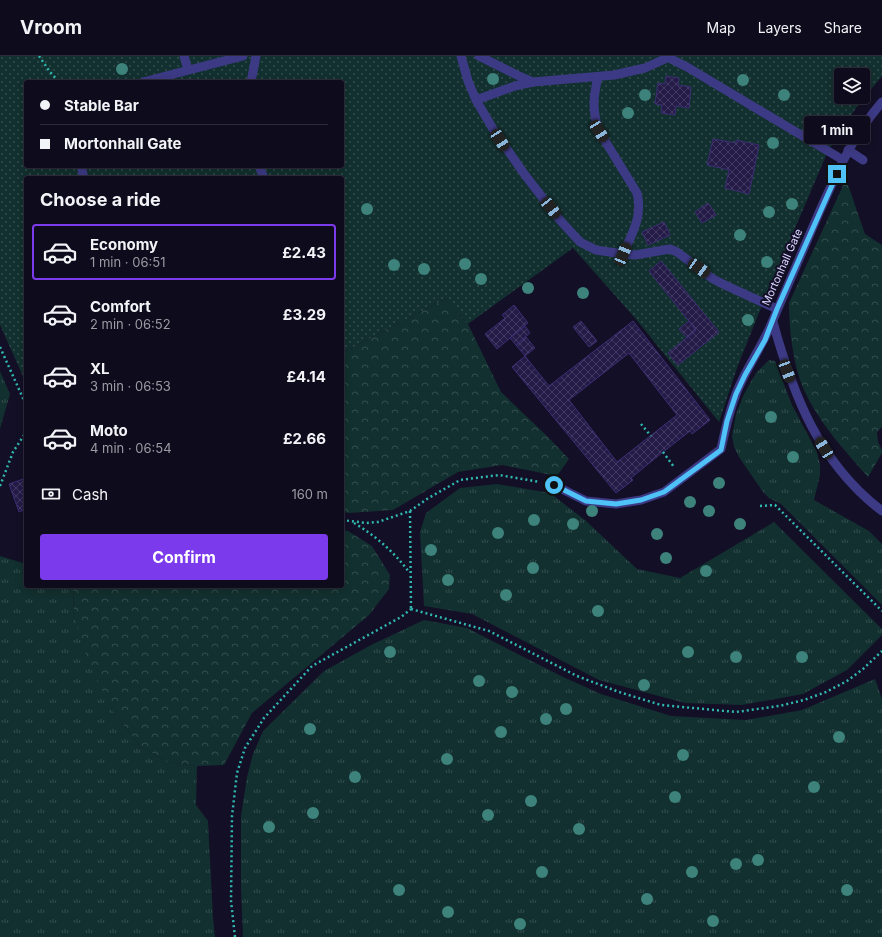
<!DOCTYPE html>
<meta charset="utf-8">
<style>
:root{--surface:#0e0b1c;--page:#1c1929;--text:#f1f3f6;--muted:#9b9ba3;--line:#2e2b3b;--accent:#7c3aed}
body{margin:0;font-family:Inter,sans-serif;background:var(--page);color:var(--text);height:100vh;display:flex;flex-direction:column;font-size:15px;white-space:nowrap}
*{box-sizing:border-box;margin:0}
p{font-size:13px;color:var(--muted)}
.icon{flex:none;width:22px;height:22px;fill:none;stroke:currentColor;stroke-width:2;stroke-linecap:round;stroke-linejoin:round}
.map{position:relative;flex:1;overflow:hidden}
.sheet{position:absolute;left:24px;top:120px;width:320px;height:412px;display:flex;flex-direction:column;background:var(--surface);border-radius:4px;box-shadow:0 2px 10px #0003,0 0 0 1px var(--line)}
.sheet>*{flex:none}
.guide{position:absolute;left:24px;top:24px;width:320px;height:88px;border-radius:4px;box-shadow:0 2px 10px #0003,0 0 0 1px var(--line);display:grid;align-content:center;height:88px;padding:0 16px;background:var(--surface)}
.tools{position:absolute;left:834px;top:12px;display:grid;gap:8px}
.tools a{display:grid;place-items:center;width:36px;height:36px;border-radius:4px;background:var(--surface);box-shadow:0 2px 10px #0003,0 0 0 1px var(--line);font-size:20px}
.end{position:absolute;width:18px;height:18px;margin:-9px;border:5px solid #4fc3f7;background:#111;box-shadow:0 0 0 2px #111}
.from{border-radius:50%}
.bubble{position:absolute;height:28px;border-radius:4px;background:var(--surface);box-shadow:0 2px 10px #0003,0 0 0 1px var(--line);font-size:13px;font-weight:700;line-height:28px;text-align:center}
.car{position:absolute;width:12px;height:24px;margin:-12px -6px;border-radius:5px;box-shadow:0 0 3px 1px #0007;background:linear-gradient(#222 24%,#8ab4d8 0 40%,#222 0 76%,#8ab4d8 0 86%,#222 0)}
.guide b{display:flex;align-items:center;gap:14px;height:38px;font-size:15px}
.guide b+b{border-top:1px solid var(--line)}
.guide i{width:10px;height:10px;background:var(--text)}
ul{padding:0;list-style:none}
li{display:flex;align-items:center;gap:12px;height:56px;margin:0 8px 6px;padding:0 8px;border:2px solid transparent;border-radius:4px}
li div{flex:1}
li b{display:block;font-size:15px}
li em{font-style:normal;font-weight:700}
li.active{border-color:var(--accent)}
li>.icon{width:36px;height:36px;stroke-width:1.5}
h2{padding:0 16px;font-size:18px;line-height:48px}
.pay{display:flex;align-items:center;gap:10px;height:44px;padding:0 16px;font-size:15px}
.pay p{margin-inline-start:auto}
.action{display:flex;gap:8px;margin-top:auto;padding:8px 16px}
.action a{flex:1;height:46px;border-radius:4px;background:var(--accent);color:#fff;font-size:16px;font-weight:700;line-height:46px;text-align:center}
header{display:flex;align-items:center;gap:24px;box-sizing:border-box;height:56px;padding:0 20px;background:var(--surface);border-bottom:1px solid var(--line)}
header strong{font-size:19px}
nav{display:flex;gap:22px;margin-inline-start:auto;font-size:14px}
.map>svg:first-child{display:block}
.grass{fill:url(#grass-tufts)}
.forest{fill:url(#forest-crowns)}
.park{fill:url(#park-dots);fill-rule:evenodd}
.building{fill:url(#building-cross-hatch);stroke:#3b2d73;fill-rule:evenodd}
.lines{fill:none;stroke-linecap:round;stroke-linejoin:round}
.path{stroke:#2fb8b0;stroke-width:2.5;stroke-dasharray:2 3;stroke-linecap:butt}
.service{stroke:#3d3a85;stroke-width:9}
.tree{fill:#3d827b}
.route{stroke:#4fc3f7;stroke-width:5}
.labels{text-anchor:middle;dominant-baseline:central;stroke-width:4;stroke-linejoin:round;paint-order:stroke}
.street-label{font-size:11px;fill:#d9d4ff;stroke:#130f26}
</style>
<header>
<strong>Vroom</strong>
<nav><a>Map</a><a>Layers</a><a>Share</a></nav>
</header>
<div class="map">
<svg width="882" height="881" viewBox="0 0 882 881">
<defs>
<pattern id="grass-tufts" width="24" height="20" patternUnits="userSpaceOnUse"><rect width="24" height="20" fill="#12302f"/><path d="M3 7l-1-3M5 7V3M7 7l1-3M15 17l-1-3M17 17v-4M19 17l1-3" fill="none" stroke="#344d4e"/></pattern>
<pattern id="forest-crowns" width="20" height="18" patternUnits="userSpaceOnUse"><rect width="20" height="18" fill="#12302f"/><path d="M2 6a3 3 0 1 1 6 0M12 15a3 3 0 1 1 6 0" fill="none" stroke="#344d4e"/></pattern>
<pattern id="park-dots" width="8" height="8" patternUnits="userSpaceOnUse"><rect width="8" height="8" fill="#12302f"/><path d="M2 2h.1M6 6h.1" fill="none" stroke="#344d4e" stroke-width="1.8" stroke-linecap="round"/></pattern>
<pattern id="building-cross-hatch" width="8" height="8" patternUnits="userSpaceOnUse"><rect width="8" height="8" fill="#241b47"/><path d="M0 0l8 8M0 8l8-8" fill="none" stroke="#433b63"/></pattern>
</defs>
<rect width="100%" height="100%" fill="#130f26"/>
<!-- grass -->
<path class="grass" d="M769,304L775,305L792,349L817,396L820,409V419L814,444L869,475L882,488V549L781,448L769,442L763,436L739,401L734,391L732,380L736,358L744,338L756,317Z
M0,315L10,338L0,373Z
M497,428L550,437L585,464L637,513L680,522L774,466L882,573V579L847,614L803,638L742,649L685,647L599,624L472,558L424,550L420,476L426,457L460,432Z
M0,500L23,507L26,505V530H73L74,560L112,654L139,689L167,706L197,710L196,749L208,765L213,862L215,881H0Z
M424,564L467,572L561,620L601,638L671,660L746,664L802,654L875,623L882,643V881H243L241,833V760L247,721L253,698L263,675L324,615L371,589Z"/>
<!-- forest -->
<path class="forest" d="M846,123L865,178L882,189V371L877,376L878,386L882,394V397L868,421C845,395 819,367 804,334C793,309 789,274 789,247Z
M445,243L468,268L501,336L548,381L569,403L557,420L502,409L458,416L393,454L349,457L342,456V297Z
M342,474L348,475L372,490L390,519L389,533L369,559L252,657L224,709L197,710L167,706L139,689L112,654L89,609L74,560L73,530H342Z"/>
<!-- park -->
<path class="park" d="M0,0H882V20L856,52L828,95L763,247L738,309L719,366L635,262L573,192L468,268L445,243L342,297V122H26V327L0,269ZM841,19H863V41H841ZM26,26H342V110H26Z"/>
<!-- building -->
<path class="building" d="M666,20L679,22L678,29L691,31L689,52L676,50L675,59L661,57L662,49L655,48L658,27L665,28Z
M713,83L736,87V84L759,89L749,138L725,132L729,114L707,109Z
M708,147L716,159L702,167L695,156Z
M664,166L670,179L648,189L642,176Z
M661,205L719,276L678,309L668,297L696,274L649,215Z
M514,249L528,267L497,293L485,278L505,262L502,259Z
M581,265L597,285L589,291L573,271Z
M633,265L710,364L692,378L690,375L658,400L631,422L633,424L616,437L512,311L525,300L549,330ZM629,297L677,359L617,406L569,344Z
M689,265L696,274L687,282L679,273Z
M525,270L530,277L516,289L510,282Z
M526,281L535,292L525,300L516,289Z
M26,422V453L19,456L9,428Z"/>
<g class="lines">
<!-- path -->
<path class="path" d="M39,0L50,16L59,26
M0,291L26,349
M641,368L651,380
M663,396L674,411
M0,430L13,396L26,376
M760,450L775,449L882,555
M410,455L411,553
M342,464L366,467L378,466L410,455L427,443L460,424L499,419L540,426
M354,467C376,480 394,496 409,516
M411,553L489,575L577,620L619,636L661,649L736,656L779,650L804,644L826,636L847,625L863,613L882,595
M235,881L231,845L232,760L237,717L245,692L264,662L312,610L401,561L411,553"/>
<!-- service -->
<path class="service" d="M184,0L188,14
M461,0L468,25L476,44L493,73L525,119L559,163L580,186L596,194L623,198L635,199L670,193L677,196L713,223L727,230L777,253
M479,0L517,19L533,26
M665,0L687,11L843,104
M598,21C593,42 592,54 599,75L637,137C643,160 632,178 623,198
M143,26L243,0
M251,26L256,0
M476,44L515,30L533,26L614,19L645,12L667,2
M848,94L863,104
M81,110L84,122
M259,110L264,122
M773,266C793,339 819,407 882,455
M554,429L586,445L616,448L641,444L664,436L721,393C725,375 729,356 736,338C745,314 760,294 770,271C786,234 802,196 818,159C837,117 851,82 882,46"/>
</g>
<!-- trees -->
<g class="tree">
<circle cx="122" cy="13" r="6"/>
<circle cx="493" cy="23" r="6"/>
<circle cx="743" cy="24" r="6"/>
<circle cx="645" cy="39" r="6"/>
<circle cx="784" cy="39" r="6"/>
<circle cx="628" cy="57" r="6"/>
<circle cx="773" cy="87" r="6"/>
<circle cx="792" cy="148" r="6"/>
<circle cx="367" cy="153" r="6"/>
<circle cx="769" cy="156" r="6"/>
<circle cx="740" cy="179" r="6"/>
<circle cx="767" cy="206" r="6"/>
<circle cx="465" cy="208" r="6"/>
<circle cx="394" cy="209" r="6"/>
<circle cx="424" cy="213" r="6"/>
<circle cx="481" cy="223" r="6"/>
<circle cx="528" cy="232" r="6"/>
<circle cx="583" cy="237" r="6"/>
<circle cx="748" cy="264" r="6"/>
<circle cx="771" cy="361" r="6"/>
<circle cx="793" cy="401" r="6"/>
<circle cx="719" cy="427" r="6"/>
<circle cx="690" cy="446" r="6"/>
<circle cx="592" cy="455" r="6"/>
<circle cx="709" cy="455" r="6"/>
<circle cx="534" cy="464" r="6"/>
<circle cx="573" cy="468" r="6"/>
<circle cx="740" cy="468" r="6"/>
<circle cx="498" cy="477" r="6"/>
<circle cx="657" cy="478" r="6"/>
<circle cx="431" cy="494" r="6"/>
<circle cx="666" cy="502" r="6"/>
<circle cx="533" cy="512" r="6"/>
<circle cx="706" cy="515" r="6"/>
<circle cx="448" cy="524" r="6"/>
<circle cx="506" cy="539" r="6"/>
<circle cx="598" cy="555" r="6"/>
<circle cx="390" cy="596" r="6"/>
<circle cx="688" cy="596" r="6"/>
<circle cx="736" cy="601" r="6"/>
<circle cx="802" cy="601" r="6"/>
<circle cx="479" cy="625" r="6"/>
<circle cx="644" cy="629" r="6"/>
<circle cx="512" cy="636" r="6"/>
<circle cx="566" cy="653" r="6"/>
<circle cx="546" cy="663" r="6"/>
<circle cx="310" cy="673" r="6"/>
<circle cx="501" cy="676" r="6"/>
<circle cx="839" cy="681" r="6"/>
<circle cx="683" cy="699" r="6"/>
<circle cx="447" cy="703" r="6"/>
<circle cx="355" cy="721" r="6"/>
<circle cx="814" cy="731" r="6"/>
<circle cx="675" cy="741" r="6"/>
<circle cx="531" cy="745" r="6"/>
<circle cx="313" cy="757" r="6"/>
<circle cx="488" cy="759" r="6"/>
<circle cx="269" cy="771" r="6"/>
<circle cx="579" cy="773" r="6"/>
<circle cx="758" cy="804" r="6"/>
<circle cx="736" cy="808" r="6"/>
<circle cx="542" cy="816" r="6"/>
<circle cx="692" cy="816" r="6"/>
<circle cx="399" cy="834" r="6"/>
<circle cx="847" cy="834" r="6"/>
<circle cx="647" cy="843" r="6"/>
<circle cx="448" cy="856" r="6"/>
<circle cx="713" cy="865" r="6"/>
<circle cx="520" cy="868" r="6"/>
</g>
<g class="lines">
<!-- route -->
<path class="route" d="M554,429L586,445L616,448L641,444L664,436L721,394L727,365L736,338L745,319L765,284L777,253L837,118"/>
</g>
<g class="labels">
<!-- street labels -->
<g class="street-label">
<text transform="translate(782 211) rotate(-66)">Mortonhall Gate</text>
</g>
</g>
</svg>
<div class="tools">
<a><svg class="icon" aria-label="layers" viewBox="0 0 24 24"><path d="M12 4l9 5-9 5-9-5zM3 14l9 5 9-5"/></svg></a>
</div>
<i class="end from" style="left:554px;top:429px"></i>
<i class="end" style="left:837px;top:118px"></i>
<div class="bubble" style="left:804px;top:60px;width:66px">1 min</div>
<i class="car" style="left:599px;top:75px;rotate:148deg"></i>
<i class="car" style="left:500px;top:84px;rotate:147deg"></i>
<i class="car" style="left:551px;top:152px;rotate:142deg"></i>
<i class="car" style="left:623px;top:198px;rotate:22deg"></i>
<i class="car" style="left:699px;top:212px;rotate:125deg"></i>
<i class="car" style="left:787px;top:315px;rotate:159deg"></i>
<i class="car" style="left:824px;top:392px;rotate:329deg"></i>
<div class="guide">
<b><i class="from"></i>Stable Bar</b>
<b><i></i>Mortonhall Gate</b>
</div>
<section class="sheet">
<h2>Choose a ride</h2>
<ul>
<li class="active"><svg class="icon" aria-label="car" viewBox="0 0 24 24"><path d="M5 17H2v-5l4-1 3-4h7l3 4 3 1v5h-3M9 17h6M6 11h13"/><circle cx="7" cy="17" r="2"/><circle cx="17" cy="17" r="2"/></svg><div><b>Economy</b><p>1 min · 06:51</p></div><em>£2.43</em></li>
<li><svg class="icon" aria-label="car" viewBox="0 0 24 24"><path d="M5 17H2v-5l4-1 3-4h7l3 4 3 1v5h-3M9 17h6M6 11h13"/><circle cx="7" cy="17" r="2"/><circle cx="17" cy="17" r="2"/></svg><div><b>Comfort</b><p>2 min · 06:52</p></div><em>£3.29</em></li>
<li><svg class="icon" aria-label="car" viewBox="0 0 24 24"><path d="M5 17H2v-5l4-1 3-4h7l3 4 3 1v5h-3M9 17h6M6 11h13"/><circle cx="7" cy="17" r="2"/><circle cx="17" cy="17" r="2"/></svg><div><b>XL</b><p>3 min · 06:53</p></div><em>£4.14</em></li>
<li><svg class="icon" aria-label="car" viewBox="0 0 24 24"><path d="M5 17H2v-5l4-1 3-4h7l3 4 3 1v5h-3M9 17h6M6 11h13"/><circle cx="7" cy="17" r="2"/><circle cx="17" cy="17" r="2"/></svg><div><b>Moto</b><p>4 min · 06:54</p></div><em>£2.66</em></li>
</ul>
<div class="pay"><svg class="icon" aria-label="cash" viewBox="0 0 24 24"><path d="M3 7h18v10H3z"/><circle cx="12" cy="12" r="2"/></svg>Cash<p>160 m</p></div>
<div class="action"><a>Confirm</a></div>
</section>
</div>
